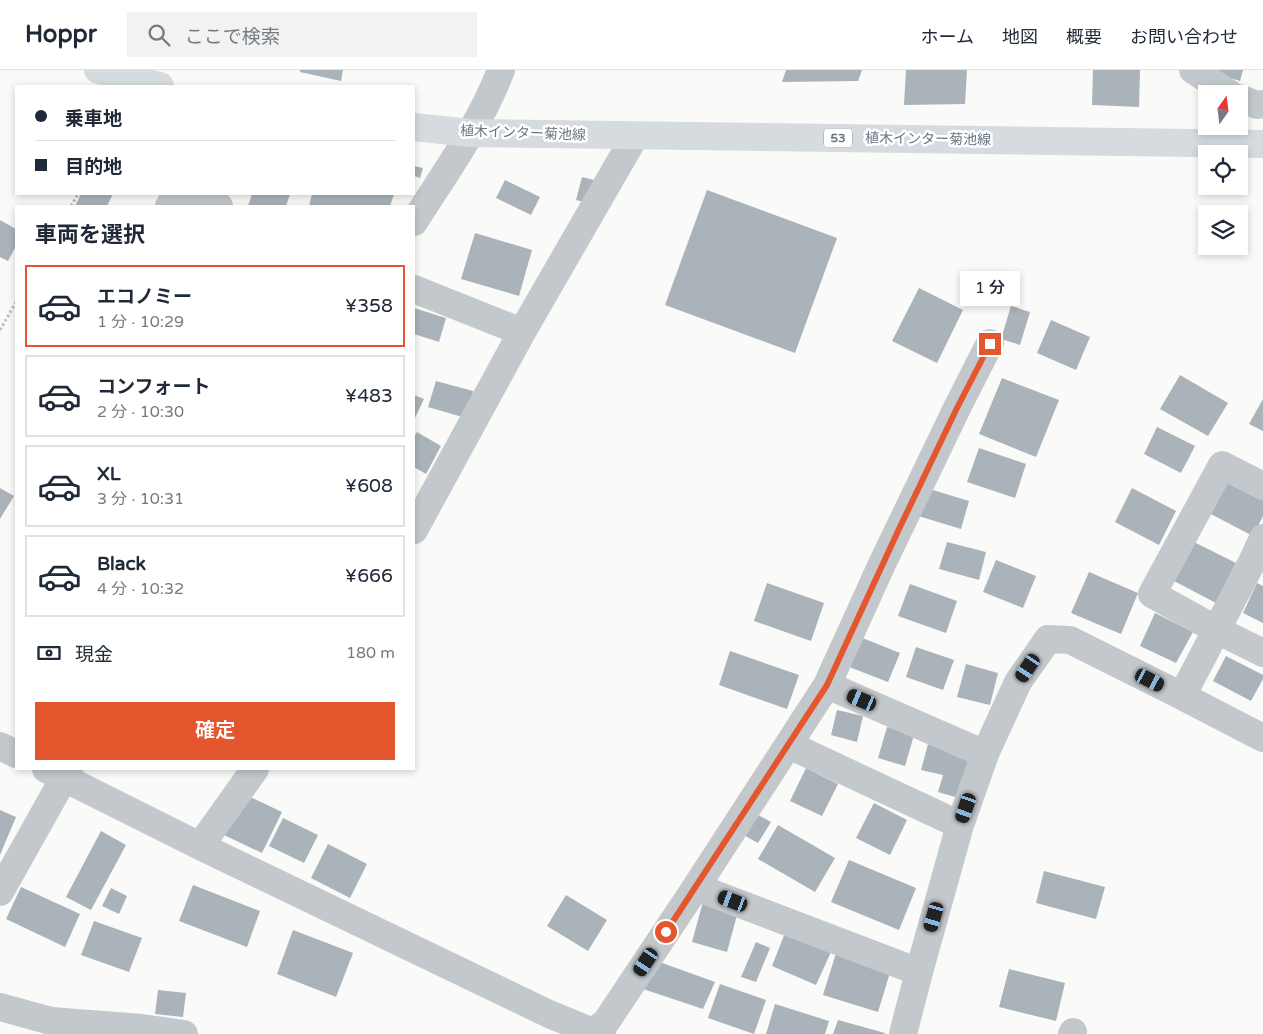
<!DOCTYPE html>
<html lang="ja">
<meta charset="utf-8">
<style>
:root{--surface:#fff;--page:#f2f2f3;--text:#1f2937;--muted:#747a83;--line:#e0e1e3;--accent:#e4572e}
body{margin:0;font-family:"Varela Round","Noto Sans JP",sans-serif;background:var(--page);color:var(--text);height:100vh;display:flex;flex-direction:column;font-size:19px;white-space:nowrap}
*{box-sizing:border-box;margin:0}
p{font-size:16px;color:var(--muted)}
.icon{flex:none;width:28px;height:28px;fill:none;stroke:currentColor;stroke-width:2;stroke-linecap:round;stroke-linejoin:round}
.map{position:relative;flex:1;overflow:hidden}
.panel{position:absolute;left:15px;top:135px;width:400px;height:565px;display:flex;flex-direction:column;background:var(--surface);border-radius:0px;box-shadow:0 2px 8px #0003}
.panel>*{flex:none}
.hud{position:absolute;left:15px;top:15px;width:400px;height:110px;border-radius:0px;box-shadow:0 2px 8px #0003;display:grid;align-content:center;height:110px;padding:0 20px;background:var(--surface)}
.needle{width:32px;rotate:14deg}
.controls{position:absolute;left:1198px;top:15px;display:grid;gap:10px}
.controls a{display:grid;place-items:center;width:50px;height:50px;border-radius:0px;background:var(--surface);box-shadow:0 2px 8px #0003;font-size:25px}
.end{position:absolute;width:22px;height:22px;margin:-11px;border:6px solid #e4572e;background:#fff;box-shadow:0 0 0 2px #fff}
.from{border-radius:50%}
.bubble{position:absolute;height:35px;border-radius:0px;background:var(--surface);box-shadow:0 2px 8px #0003;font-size:16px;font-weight:600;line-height:35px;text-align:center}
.car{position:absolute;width:15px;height:30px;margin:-15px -8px;border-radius:6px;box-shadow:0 0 4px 1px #0007;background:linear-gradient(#222 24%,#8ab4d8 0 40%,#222 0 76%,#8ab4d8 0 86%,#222 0)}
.hud b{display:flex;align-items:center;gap:18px;height:48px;font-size:19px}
.hud b+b{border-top:1px solid var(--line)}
.hud i{width:12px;height:12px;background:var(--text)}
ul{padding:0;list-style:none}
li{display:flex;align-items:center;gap:15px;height:82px;margin:0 10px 8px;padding:0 10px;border:2px solid var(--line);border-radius:0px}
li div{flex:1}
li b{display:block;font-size:19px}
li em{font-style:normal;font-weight:600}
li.on{border-color:var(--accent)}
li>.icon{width:45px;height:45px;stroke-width:1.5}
h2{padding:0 20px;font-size:22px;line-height:60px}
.pay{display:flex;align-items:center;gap:12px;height:55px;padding:0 20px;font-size:19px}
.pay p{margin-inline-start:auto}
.action{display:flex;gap:10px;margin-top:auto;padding:10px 20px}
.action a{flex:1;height:58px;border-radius:0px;background:var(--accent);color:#fff;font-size:20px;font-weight:600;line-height:58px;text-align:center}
header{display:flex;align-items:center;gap:30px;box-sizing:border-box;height:70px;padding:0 25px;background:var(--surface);border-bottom:1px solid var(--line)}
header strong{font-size:24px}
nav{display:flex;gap:28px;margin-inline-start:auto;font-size:18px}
.search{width:350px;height:45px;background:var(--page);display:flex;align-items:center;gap:12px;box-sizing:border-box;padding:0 18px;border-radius:0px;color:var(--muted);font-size:19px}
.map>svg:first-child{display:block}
.building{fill:#aab3b9}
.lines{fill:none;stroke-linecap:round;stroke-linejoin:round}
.path{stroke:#bbbfc2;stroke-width:3;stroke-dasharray:2.5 2.5;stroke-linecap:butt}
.street{stroke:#c3c8cc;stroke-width:28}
.primary{stroke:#d6dbdf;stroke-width:28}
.route{stroke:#e4572e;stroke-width:6}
.labels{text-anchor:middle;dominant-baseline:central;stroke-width:5;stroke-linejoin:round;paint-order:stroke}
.shield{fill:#fff;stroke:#939fa8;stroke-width:1}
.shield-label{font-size:12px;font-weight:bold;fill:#657683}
.street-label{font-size:14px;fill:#657683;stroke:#fff}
</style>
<header>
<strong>Hoppr</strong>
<div class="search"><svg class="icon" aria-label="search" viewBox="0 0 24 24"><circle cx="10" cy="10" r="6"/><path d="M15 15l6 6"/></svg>ここで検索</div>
<nav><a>ホーム</a><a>地図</a><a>概要</a><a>お問い合わせ</a></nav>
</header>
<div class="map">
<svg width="1263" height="964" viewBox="0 0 1263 964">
<rect width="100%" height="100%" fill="#fafaf8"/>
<!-- building -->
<path class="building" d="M300,0H343L341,11L300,2Z
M786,0H862L858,11L782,12Z
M906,0H967L965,34L904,35Z
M1093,0H1140L1139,37L1092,35Z
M1210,0H1243L1240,11L1210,2Z
M414,96L423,98L420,108L414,106Z
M582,107L598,111L592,134L576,130Z
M505,110L540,127L531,145L496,128Z
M707,120L837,168L795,283L665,235Z
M81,124H113L107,136H75Z
M252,124H290L286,136H248Z
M312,124H394L390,136H309Z
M0,150L16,159V176L8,191L0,187Z
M475,163L532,180L519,226L461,209Z
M919,218L963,240L937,293L892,271Z
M1011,236L1030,242L1020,275L1001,269Z
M414,238L446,248L439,272L414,264Z
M1051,250L1090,267L1076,300L1037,283Z
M1180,305L1228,333L1208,366L1160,339Z
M1002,308L1059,330L1036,387L979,364Z
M436,311L473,321L466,348L428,337Z
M414,325L424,329L414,350Z
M1263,329V361L1249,354Z
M1157,357L1195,376L1181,403L1144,384Z
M417,362L441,376L426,404L414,397V367Z
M979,378L1026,394L1015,428L967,412Z
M1225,407L1263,426V446L1253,466L1207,442Z
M923,417L969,431L961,459L915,445Z
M0,418L14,426L0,449Z
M1132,418L1176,441L1159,475L1115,452Z
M947,472L986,482L979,510L939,499Z
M1194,472L1236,493L1216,533L1174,511Z
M996,490L1036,506L1023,538L983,522Z
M1089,502L1138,523L1121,564L1071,543Z
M767,513L824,533L811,571L754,551Z
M1257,513L1263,516V553L1243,543Z
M910,514L957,531L946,563L898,546Z
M1155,543L1193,562L1176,593L1140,576Z
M855,565L900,583L888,612L844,595Z
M916,577L954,590L943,620L906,607Z
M730,581L799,605L787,639L719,615Z
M1226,586L1263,605V609L1251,631L1213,611Z
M966,594L998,603L990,635L957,627Z
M837,640L863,646L857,672L831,665Z
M887,657L914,665L905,696L878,688Z
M928,674L971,686L959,728L938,722L943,705L921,700Z
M806,698L838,714L822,746L790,731Z
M244,724L282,742L262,783L224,765Z
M874,733L907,750L890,785L856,768Z
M0,740L16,747L0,785Z
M751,741L771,752L758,773L738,762Z
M283,748L318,765L304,793L269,776Z
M778,755L835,788L815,822L758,789Z
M101,761L126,775L91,840L66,827Z
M328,774L367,794L350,828L311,808Z
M849,790L916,818L899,860L831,832Z
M1044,801L1105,817L1096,849L1036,833Z
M193,815L260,841L247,877L179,851Z
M21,817L80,844L65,877L6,849Z
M111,818L127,826L119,844L102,836Z
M566,825L607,850L588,881L547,856Z
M704,828L739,838L727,882L692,872Z
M94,851L142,868L129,902L81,885Z
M293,860L353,883L336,927L277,904Z
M785,863L831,882L816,915L772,896Z
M756,872L770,878L756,912L741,907Z
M837,880L892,896L878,942L823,925Z
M654,890L715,912L703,939L643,919Z
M1009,899L1065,913L1056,951L999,937Z
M720,914L766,930L754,964L708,948Z
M158,920L186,923L183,947L155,944Z
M775,934L829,951L825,964H766Z
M838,950L885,963V964H833Z"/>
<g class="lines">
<!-- path -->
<path class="path" d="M71,136L78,124
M0,260L16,232"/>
<!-- street -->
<path class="street" d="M1193,0L1230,24
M1239,28L1257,35L1263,34
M189,124L219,136
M169,136L172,131L187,124
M414,152C445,103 480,55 501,0
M414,219L522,262
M1263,416L1222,395L1152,524L1217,560L1263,583
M414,460L522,262L635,66
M827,615L985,684
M1182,626L1263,668
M789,675L960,755
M0,676L16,684
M46,699L200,776L549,944L593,962L602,963
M200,776L255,699
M696,817L919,902
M0,822L69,699
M0,937L51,951L142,958L184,964
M582,964L593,962L606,952L696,817L827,615L882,494L957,338L990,273
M903,964L919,902L960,755L985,684L1018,612L1048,569L1070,570L1182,626L1252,492L1263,468
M1072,964L1073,962"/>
<!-- primary -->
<path class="primary" d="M98,0L160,16
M414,57L470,63L1263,74"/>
</g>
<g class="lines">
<!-- route -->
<path class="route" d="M666,862L827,615L899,459L957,338L990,274"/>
</g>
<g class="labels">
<!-- shield labels -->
<rect class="shield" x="824" y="58.5" width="28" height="19" rx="4"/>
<g class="shield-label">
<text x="838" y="68">53</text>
</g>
<!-- street labels -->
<g class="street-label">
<text transform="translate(523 63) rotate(2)">植木インター菊池線</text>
<text transform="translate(928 69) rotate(1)">植木インター菊池線</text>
</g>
</g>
</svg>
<div class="controls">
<a><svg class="needle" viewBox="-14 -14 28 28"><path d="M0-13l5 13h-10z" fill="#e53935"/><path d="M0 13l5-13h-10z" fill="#747a83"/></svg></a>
<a><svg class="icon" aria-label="locate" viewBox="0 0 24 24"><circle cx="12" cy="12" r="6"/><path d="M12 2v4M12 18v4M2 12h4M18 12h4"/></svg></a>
<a><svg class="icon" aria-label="layers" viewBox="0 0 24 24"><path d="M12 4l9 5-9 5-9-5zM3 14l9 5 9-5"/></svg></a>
</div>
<i class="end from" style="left:666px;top:862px"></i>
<i class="end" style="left:990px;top:274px"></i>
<div class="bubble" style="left:960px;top:201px;width:60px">1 分</div>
<i class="car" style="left:1028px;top:598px;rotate:214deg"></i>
<i class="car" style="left:1150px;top:610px;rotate:117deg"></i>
<i class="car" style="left:862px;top:630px;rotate:293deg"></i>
<i class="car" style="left:966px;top:738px;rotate:199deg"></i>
<i class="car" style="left:733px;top:831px;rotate:291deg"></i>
<i class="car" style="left:934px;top:847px;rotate:196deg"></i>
<i class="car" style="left:646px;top:892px;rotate:214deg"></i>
<div class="hud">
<b><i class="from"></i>乗車地</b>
<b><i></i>目的地</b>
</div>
<section class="panel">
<h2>車両を選択</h2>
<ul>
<li class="on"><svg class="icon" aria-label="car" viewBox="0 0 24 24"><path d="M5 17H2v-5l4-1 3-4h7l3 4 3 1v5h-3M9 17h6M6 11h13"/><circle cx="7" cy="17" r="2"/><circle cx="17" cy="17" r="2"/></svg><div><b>エコノミー</b><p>1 分 · 10:29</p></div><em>¥358</em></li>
<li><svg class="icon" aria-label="car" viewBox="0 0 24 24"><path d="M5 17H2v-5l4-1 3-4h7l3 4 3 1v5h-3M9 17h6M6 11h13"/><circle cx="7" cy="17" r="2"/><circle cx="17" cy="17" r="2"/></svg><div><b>コンフォート</b><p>2 分 · 10:30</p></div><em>¥483</em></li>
<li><svg class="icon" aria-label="car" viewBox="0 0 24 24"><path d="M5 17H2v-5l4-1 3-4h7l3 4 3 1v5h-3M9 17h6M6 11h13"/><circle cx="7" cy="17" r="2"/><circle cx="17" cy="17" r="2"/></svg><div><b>XL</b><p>3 分 · 10:31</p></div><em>¥608</em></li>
<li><svg class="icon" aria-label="car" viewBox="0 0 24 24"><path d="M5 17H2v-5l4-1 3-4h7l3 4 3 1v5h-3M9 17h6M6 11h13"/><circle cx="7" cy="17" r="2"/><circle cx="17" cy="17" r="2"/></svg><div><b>Black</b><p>4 分 · 10:32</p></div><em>¥666</em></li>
</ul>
<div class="pay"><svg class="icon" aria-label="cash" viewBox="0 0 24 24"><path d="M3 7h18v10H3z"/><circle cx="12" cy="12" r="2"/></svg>現金<p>180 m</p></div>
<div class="action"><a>確定</a></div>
</section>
</div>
